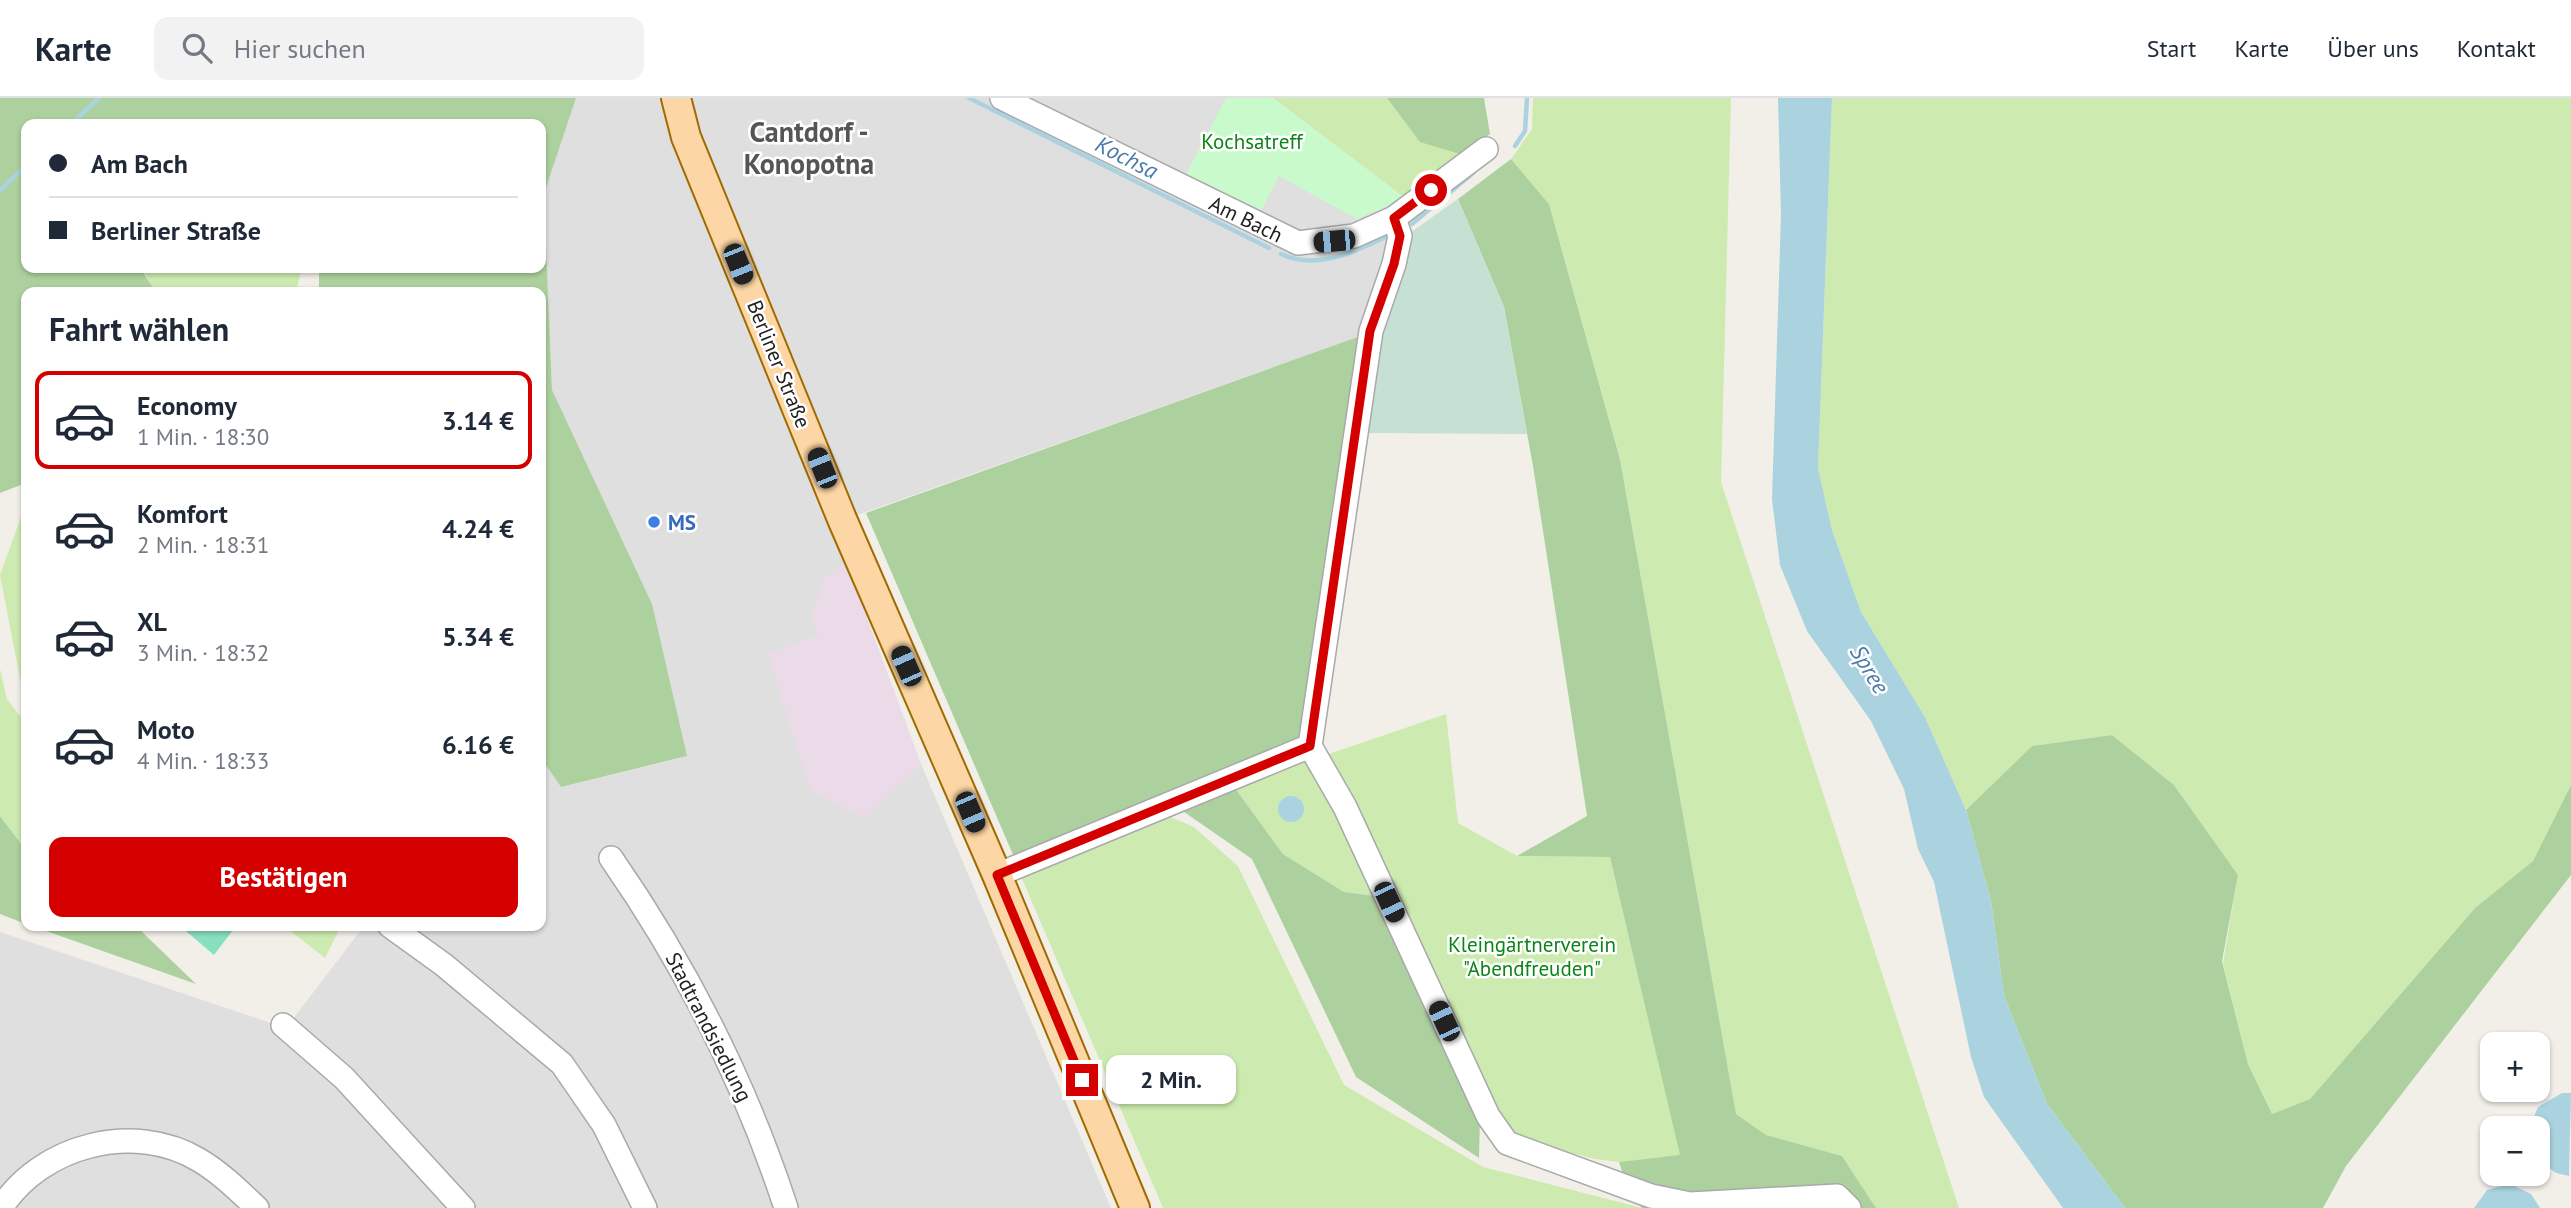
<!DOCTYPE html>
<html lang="de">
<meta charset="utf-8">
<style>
:root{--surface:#fff;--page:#f2f2f3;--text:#1f2937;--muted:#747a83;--line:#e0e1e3;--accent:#d40000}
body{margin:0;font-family:"PT Sans",sans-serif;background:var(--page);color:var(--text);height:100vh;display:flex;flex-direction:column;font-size:26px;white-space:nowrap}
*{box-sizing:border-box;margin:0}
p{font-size:23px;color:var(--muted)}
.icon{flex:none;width:38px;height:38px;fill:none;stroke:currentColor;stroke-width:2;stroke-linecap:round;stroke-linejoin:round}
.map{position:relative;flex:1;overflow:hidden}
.details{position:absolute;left:21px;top:189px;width:525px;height:644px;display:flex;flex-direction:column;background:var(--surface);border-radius:14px;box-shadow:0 2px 5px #0004}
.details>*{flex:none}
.banner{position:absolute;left:21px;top:21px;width:525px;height:154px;border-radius:14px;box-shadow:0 2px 5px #0004;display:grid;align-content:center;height:154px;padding:0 28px;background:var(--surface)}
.fabs{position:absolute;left:2480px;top:934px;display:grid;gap:14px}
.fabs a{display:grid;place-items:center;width:70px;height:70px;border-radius:14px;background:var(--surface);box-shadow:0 2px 5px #0004;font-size:35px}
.end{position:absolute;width:32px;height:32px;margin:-16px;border:9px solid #d40000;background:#fff;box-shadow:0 0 0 4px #fff}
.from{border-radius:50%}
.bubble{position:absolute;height:49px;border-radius:14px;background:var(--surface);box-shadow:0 2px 5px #0004;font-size:23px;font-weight:600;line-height:49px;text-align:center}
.car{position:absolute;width:21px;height:42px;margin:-21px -10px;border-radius:9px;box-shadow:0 0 5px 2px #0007;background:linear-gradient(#222 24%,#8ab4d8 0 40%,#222 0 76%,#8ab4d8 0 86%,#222 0)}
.banner b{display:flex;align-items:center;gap:24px;height:66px;font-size:26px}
.banner b+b{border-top:2px solid var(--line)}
.banner i{width:18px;height:18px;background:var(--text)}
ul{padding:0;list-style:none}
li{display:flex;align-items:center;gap:21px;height:98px;margin:0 14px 10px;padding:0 14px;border:4px solid transparent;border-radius:14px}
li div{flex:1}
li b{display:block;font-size:26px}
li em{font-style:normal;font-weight:600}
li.current{border-color:var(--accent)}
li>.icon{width:63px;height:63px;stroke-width:1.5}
h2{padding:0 28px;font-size:32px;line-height:84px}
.primary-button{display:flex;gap:14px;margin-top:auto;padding:14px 28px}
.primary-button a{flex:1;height:80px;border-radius:14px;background:var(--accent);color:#fff;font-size:28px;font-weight:600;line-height:80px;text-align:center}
header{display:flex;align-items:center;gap:42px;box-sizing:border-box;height:98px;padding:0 35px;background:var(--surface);border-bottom:2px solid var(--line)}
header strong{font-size:33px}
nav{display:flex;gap:38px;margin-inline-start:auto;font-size:24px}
.search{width:490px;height:63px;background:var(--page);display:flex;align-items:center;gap:18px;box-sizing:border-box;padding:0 24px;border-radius:14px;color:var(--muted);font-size:26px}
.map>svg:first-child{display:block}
.residential{fill:#e0dfdf}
.industrial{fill:#ebdbe8}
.grass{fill:#cdebb0}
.forest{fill:#add19e}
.wetland{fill:#c6e0d4}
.park{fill:#c8facc}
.pitch{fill:#88e0be}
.water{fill:#aad3df}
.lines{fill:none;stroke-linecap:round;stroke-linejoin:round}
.stream{stroke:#aad3df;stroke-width:4.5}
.minor-casing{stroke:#a9a9a9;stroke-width:26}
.major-casing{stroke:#a06b00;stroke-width:32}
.minor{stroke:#fff;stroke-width:23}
.major{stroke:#fcd6a4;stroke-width:28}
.route{stroke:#d40000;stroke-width:9}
.shop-dot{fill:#3f7fe0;stroke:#fff;stroke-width:2.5}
.labels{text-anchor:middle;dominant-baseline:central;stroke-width:5;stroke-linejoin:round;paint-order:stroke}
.park-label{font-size:21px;fill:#0c8416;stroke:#fff}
.street-label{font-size:21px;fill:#222;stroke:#fff}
.shop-label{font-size:21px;font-weight:bold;fill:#366cbe;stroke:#fff;text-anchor:start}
.water-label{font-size:23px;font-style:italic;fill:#4a7aab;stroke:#fff}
.district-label{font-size:28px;font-weight:bold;fill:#555;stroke:#fff}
</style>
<header>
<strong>Karte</strong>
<div class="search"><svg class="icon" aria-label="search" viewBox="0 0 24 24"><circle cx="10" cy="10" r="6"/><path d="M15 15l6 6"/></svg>Hier suchen</div>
<nav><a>Start</a><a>Karte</a><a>Über uns</a><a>Kontakt</a></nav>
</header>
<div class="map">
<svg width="2571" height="1110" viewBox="0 0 2571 1110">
<rect width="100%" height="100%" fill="#f2efe9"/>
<!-- residential -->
<path class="residential" d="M576,0H1273L1405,100L1366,236L832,426L921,666L1111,1110H0V834L286,930L364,828H541V660L561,689L681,660L552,292L544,96Z"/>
<!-- industrial -->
<path class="industrial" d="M846,464L921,666L866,720L811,693L768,556L818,537L813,516L823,481Z"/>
<!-- grass -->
<path class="grass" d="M1273,0H1387L1420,43L1463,57L1405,100Z
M1533,0H1731L1721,384L1959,1110H1876L1842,1058L1766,1037L1736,1016L1620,360L1549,106L1511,61L1532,31Z
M1832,0H2571V687L2533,763L2475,810L2310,1001L2272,1016L2248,966L2223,865L2238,777L2174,687L2112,637L2032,648L1966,712L1925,619L1861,514L1832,432L1818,370Z
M141,170H302L296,194H156Z
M26,405V596L22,591L0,477Z
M0,571L7,601L26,626V751L0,718Z
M1446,616L1458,725L1517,758L1610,759L1681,1058L1619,1064L1595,1061L1510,1039L1490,1011L1355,701L1329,656Z
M1306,660L1382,799L1344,794L1283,756L1232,686Z
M1161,715L1194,729L1238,768L1344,987L1483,1069L1642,1110H1163L1020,776Z
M284,828H341L325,860Z"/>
<!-- forest -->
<path class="forest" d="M0,0H576L544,96L552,292L652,506L687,658L561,689L541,660V194H319V170H541V26H26V170H140L156,194H26V385L0,395Z
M1387,0H1484L1490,36L1463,57L1420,44Z
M1511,61L1549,106L1620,361L1736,1016L1766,1037L1842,1058L1876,1110H1842L1830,1101L1786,1110H1642L1630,1099L1619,1064L1680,1057L1610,759L1517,758L1587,718L1533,368L1504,209L1458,101Z
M1366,236L1304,642L1014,759L866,415Z
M2112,637L2174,687L2238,777L2222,863L2248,966L2272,1016L2310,1001L2475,810L2533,763L2571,687V777L2346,1068L2323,1110H2125L2047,1006L2004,898L1991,803L1966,712L2032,648Z
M1232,686L1283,756L1344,794L1382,799L1480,1021L1479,1060L1356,979L1252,761L1174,707Z
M0,718L26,752V826L0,816Z
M32,828H136L196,886Z"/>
<!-- wetland -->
<path class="wetland" d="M1458,101L1504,209L1527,336L1363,335L1380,228L1407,137Z"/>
<!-- park -->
<path class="park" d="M1226,0H1273L1405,100L1357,121L1279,78L1255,124L1181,86Z"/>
<!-- pitch -->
<path class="pitch" d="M180,828H236L214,857Z"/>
<!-- water -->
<path class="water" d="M1778,0H1832L1818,370L1832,432L1861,514L1925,619L1966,712L1991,803L2004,898L2047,1006L2125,1110H2063L1984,999L1971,959L1934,784L1918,751L1904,691L1871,623L1807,533L1780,467L1772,401L1781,117Z
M1278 711a13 13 0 1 1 26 0a13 13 0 1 1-26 0Z
M2562,995H2571L2569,1078L2556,1075L2538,1062V1031H2529L2538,1009Z
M2510,1086L2531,1096L2540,1110H2474L2487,1092Z"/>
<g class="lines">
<!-- stream -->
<path class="stream" d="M969,0L1269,150
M71,26L99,0
M1515,48L1525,33L1527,0
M0,92L26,68
M1412,126L1473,75
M1281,156C1317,173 1357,153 1390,137"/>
<!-- minor casing -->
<g class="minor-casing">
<path id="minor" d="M1002,0L1298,145L1354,138L1394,120L1486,51
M1394,120L1400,138L1394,166L1371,233L1310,648L1345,709L1488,1018L1507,1045L1651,1098L1690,1106L1837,1098L1849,1110
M611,760C686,868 745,984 786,1110
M997,777L1310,648
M390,828L444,867L562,966L604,1027L645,1110
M283,927L344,980L463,1110
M1,1110C41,1047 134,1023 199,1062C221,1075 239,1093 257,1110"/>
</g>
<!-- major casing -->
<g class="major-casing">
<path id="major" d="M676,0L686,39L842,421L997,777L1135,1110"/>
</g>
<!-- minor -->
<use href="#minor" class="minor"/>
<!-- major -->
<use href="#major" class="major"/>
</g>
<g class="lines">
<!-- route -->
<path class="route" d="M1082,982L997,777L1310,648L1370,233L1394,166L1400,138L1394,120L1431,92"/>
</g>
<!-- markers -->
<circle class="shop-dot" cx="654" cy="424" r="7"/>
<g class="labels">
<!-- park labels -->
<g class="park-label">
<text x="1252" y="43">Kochsatreff</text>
<text x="1532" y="846">Kleingärtnerverein<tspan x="1532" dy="24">"Abendfreuden"</tspan></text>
</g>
<!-- street labels -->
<g class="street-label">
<text transform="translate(1246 121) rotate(26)">Am Bach</text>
<text transform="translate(779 266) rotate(68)">Berliner Straße</text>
<text transform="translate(709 929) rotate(63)">Stadtrandsiedlung</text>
</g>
<!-- shop labels -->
<g class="shop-label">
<text x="668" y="424">MS</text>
</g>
<!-- water labels -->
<g class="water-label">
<text transform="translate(1127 59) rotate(27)">Kochsa</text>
<text transform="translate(1870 571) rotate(59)">Spree</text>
</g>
<!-- district labels -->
<g class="district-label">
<text x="809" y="33">Cantdorf -<tspan x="809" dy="32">Konopotna</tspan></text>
</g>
</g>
</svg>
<div class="fabs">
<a>+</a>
<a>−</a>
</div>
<i class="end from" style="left:1431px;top:92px"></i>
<i class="end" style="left:1082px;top:982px"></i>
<div class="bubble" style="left:1106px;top:957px;width:130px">2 Min.</div>
<i class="car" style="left:1334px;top:143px;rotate:265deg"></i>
<i class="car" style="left:738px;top:166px;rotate:158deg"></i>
<i class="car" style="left:822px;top:370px;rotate:338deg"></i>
<i class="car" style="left:906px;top:568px;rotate:336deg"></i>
<i class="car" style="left:970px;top:714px;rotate:157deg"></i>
<i class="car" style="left:1389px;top:804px;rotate:155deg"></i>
<i class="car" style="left:1444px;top:923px;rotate:335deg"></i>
<div class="banner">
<b><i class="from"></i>Am Bach</b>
<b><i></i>Berliner Straße</b>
</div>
<section class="details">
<h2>Fahrt wählen</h2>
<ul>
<li class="current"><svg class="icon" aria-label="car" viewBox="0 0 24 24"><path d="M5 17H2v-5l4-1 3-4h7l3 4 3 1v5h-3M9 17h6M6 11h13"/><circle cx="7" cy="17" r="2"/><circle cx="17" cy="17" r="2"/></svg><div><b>Economy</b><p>1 Min. · 18:30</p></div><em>3.14 €</em></li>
<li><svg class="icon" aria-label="car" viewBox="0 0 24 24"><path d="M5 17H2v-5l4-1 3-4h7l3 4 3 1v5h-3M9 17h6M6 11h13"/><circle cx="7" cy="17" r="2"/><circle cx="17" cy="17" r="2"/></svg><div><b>Komfort</b><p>2 Min. · 18:31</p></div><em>4.24 €</em></li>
<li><svg class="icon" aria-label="car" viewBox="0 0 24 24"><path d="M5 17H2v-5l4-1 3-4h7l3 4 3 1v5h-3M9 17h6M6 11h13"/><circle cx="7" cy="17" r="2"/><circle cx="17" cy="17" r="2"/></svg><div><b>XL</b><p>3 Min. · 18:32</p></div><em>5.34 €</em></li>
<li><svg class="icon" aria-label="car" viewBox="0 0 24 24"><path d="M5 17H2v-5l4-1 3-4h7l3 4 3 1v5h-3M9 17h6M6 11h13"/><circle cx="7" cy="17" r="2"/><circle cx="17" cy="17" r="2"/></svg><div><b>Moto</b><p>4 Min. · 18:33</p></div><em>6.16 €</em></li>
</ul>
<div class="primary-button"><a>Bestätigen</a></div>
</section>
</div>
